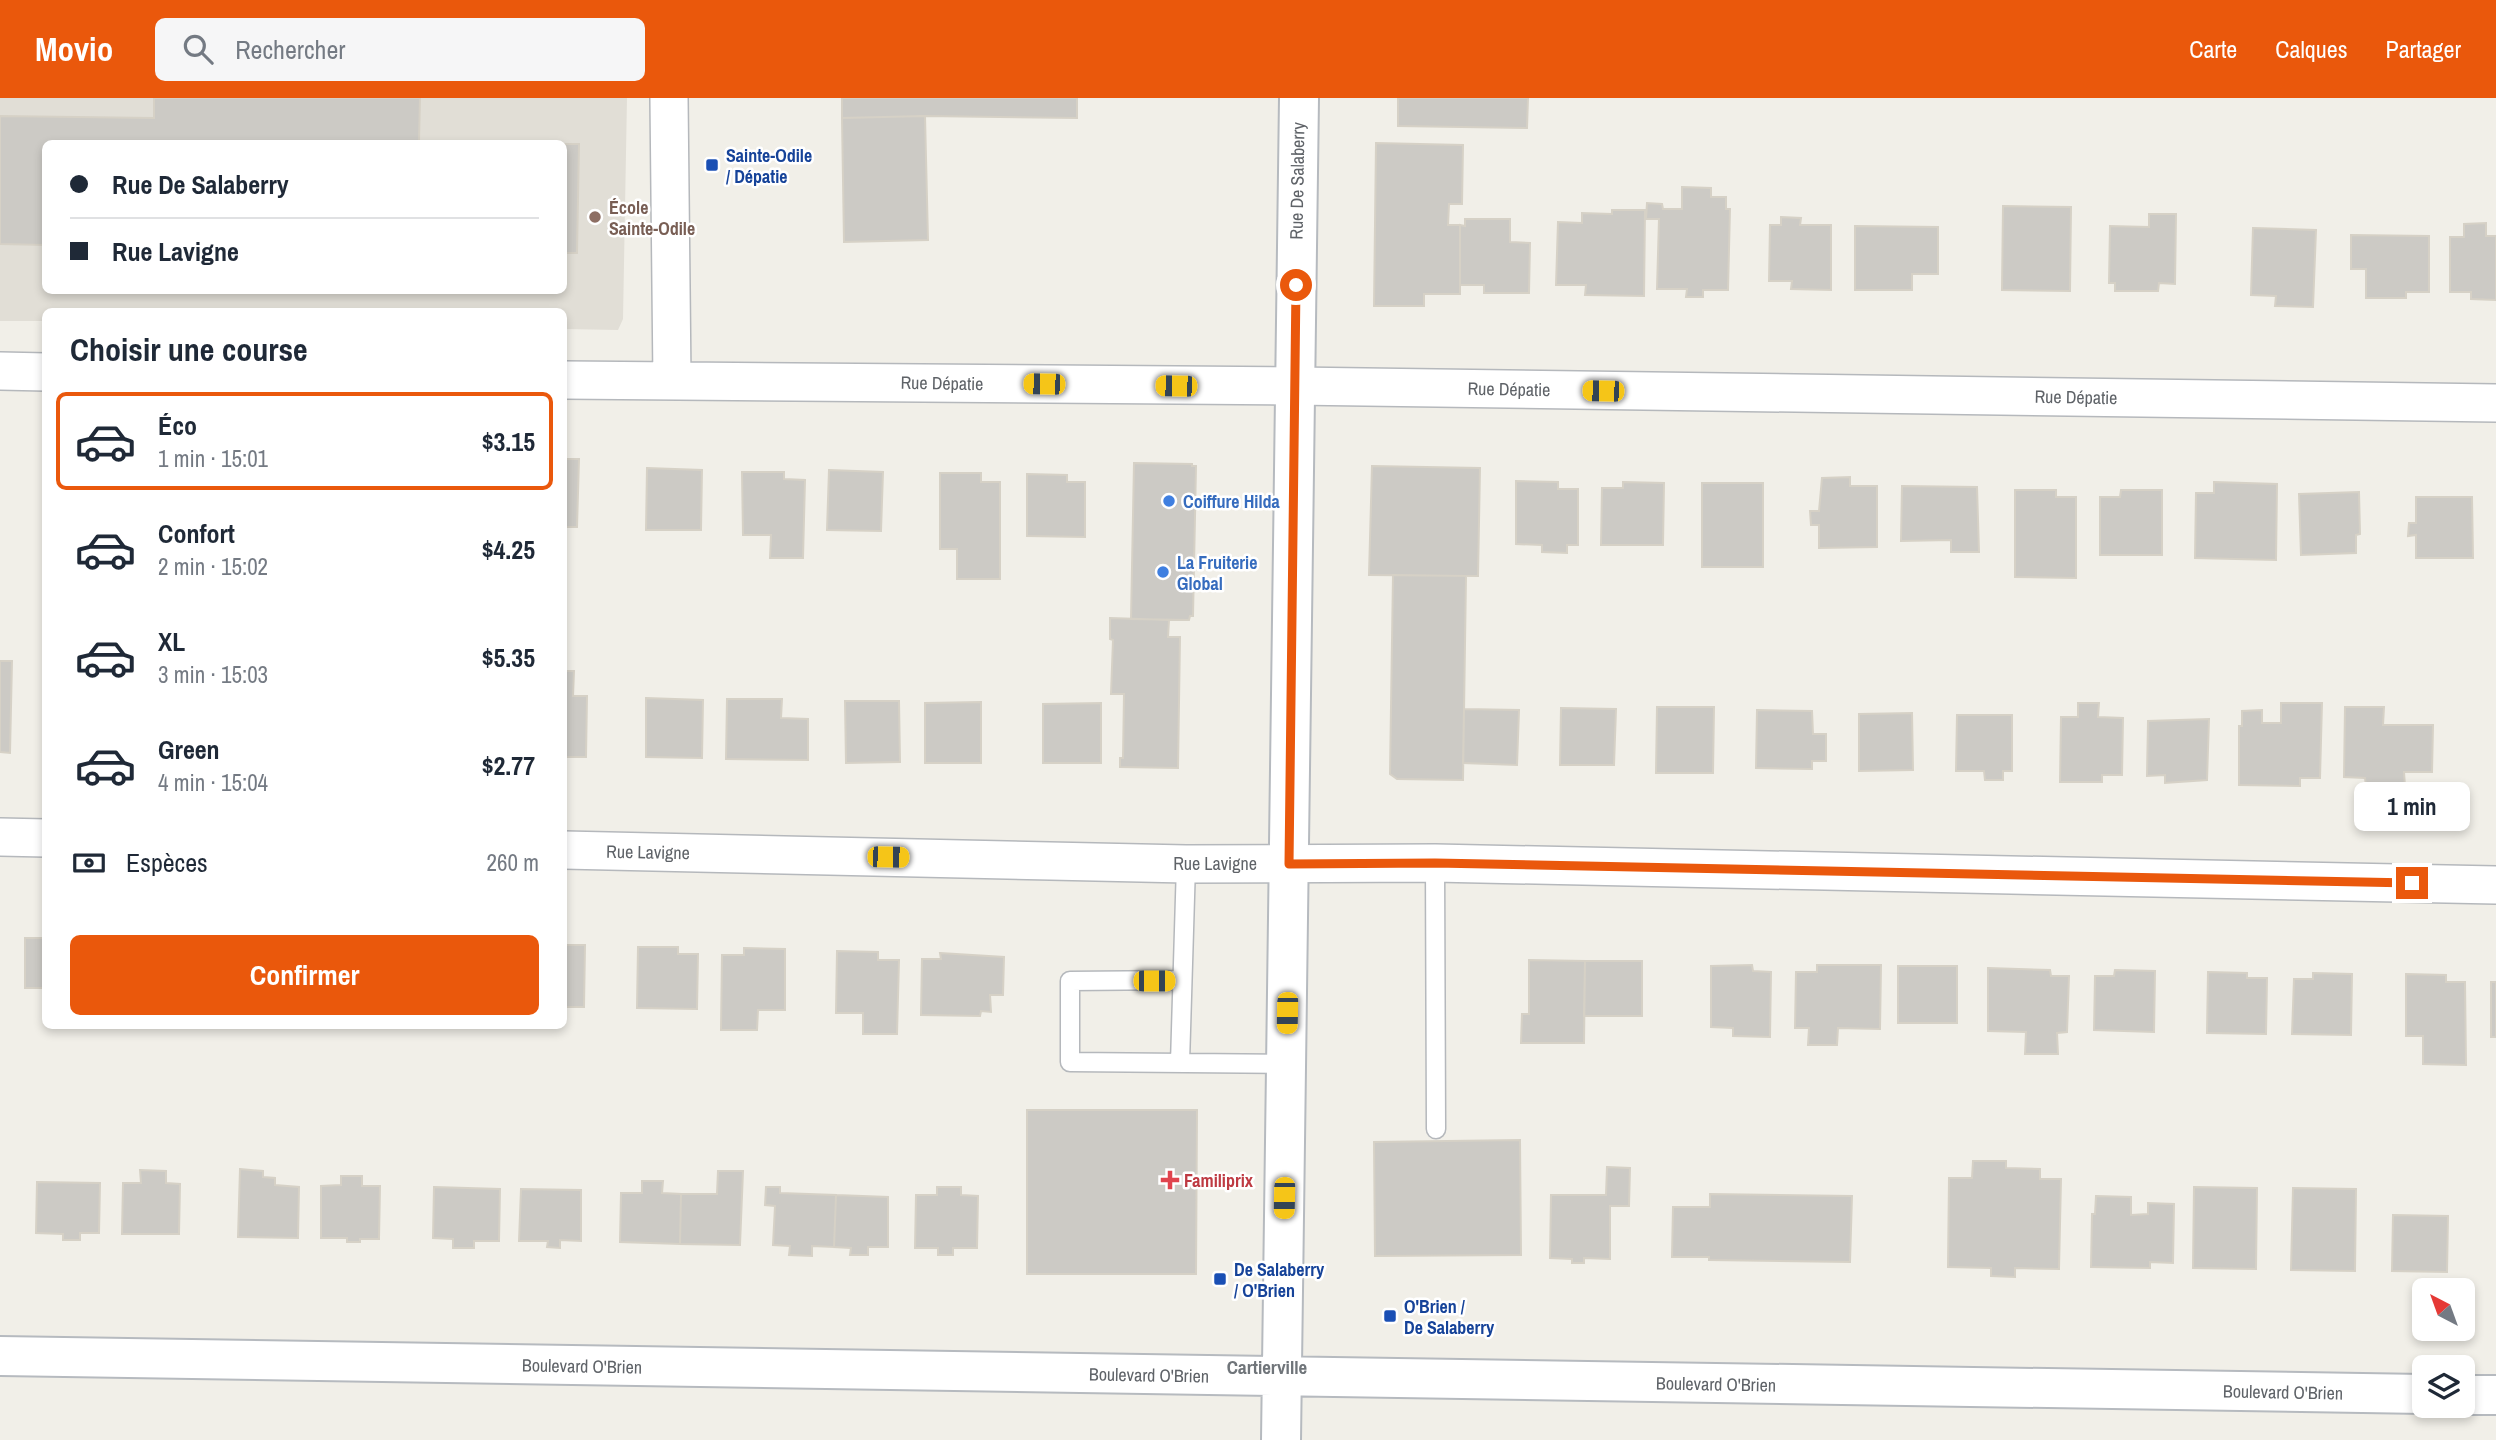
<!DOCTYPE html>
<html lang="fr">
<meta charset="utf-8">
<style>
:root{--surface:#fff;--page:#f6f6f7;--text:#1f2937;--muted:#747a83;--line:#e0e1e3;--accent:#ea580c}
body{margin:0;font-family:"Archivo Narrow",sans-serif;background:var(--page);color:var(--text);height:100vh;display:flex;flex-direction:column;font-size:26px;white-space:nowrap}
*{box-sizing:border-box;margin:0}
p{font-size:23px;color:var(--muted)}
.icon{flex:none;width:38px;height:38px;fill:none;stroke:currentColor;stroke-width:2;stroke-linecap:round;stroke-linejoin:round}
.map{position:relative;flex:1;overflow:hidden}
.panel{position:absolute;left:42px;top:210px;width:525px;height:721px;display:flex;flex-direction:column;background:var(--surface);border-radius:10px;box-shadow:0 4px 10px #0003}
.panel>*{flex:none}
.top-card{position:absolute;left:42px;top:42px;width:525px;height:154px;border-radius:10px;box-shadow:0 4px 10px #0003;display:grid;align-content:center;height:154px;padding:0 28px;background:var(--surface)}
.needle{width:46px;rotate:319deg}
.fabs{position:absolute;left:2412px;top:1180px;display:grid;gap:14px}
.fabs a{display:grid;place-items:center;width:63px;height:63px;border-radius:10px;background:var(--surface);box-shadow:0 4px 10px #0003;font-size:35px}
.end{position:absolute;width:32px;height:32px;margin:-16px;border:9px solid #ea580c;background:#fff;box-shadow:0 0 0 4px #fff}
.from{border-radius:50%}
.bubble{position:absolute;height:49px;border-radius:10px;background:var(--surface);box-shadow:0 4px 10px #0003;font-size:23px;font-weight:700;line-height:49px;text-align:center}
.car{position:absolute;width:21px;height:42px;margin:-21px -10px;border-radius:9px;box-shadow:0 0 5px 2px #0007;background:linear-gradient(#f5c518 24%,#345 0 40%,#f5c518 0 76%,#345 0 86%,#f5c518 0)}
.top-card b{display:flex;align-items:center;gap:24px;height:66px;font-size:26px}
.top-card b+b{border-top:2px solid var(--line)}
.top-card i{width:18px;height:18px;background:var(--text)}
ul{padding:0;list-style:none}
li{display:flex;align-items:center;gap:21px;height:98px;margin:0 14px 10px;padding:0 14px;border:4px solid transparent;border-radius:10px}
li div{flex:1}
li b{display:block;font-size:26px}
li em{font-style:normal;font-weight:700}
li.current{border-color:var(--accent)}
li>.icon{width:63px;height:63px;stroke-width:1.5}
h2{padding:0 28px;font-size:32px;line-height:84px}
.pay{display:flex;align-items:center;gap:18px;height:77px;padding:0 28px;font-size:26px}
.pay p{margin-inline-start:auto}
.cta{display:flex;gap:14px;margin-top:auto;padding:14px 28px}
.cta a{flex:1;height:80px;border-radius:10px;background:var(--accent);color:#fff;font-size:28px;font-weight:700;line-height:80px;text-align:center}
header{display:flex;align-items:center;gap:42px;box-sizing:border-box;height:98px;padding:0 35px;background:var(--accent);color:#fff}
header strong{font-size:33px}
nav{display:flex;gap:38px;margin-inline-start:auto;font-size:24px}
.search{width:490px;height:63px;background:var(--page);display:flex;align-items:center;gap:18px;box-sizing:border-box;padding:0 24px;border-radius:10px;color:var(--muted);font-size:26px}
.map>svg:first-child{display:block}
.education{fill:#e1ded6;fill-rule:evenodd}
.building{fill:#cccac5;stroke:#d6d1c6;stroke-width:2}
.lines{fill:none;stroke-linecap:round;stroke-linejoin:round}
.lane-casing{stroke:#b5b8bc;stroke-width:21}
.street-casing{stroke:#b5b8bc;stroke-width:40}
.secondary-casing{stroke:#b6babf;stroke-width:42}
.lane{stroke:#fff;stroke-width:18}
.street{stroke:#fff;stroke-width:37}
.secondary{stroke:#fff;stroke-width:38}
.route{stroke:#ea580c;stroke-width:9}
.transit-dot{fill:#1a4fb4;stroke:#fff;stroke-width:2.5}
.education-dot{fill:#8d6e63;stroke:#fff;stroke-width:2.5}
.shop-dot{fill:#3f7fe0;stroke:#fff;stroke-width:2.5}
.health-dot{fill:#e0444e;stroke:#fff;stroke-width:2.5}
.labels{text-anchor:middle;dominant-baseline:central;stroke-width:5;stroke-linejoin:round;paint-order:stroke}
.transit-label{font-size:18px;font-weight:bold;fill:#164399;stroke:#fff;text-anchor:start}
.street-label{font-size:18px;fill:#5f6368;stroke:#fff}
.education-label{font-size:18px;font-weight:bold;fill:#785e54;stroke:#fff;text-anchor:start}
.shop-label{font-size:18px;font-weight:bold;fill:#366cbe;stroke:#fff;text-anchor:start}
.health-label{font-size:18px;font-weight:bold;fill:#be3a42;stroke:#fff;text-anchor:start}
.neighbourhood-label{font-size:19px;font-weight:bold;fill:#70757a;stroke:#fff}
</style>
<header>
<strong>Movio</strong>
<div class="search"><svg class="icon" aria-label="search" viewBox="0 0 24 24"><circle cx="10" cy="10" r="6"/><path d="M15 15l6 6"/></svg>Rechercher</div>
<nav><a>Carte</a><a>Calques</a><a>Partager</a></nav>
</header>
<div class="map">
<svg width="2496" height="1342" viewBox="0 0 2496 1342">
<rect width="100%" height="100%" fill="#f1efe8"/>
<!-- education -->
<path class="education" d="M0,0H627L623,221L618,232L564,231V214H46L45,223H0ZM46,46H564V192H46Z"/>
<!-- building -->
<path class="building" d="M154,0H420L419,43L547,46H46V147L0,146V18L154,20Z
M842,0H1077V20L925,18L842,20Z
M1398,0H1528L1527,30L1398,28Z
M925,18L928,142L844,144L842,20Z
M1376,45L1463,47L1462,106H1449L1448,127H1460V196H1424V208H1374Z
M564,46H579L577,155H564Z
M1682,89L1711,90V99H1726V111H1730L1728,192H1703V199H1686L1687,191H1657L1659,121H1646L1647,105L1662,106L1663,111H1682Z
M2003,108L2071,109L2070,193L2002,192Z
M1612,112H1645L1644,198L1585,197L1586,187H1556L1558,124L1582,125V115L1612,116Z
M2149,116H2176L2175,186L2159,185L2158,193H2115V185H2109L2110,128L2149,129Z
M1781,119L1801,120L1800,127H1831V192L1791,191L1792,183H1769L1770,127H1781Z
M1465,121H1510V144L1530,145L1529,195H1484V187H1460V127L1465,128Z
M2486,125V138H2496V202L2471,201V194H2450V139H2464V126Z
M1855,128L1938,129V176H1912V192H1855Z
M2253,130L2316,132L2313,209L2275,208L2276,198L2251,197Z
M2351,137L2429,138V194H2406V200H2366V171H2351Z
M564,361H579L577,429H564Z
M1134,365L1192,366V368H1196L1193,518H1190L1189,522L1131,521Z
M1372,368L1480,370L1478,478L1369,477Z
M647,370L702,372L701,432H646Z
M829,372L883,374L881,433L827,432Z
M742,374H784V381L805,382L803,460H770L771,437H743Z
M940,375H981V384H1000V481H957V451H940Z
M1027,376L1067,377V384H1085V439L1027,438Z
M1850,379V388H1877V449L1819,450V427H1811L1810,413H1819L1822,380Z
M1516,383L1558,384V391H1578V447H1567V455L1542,454V447L1516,446Z
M1623,384L1664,385L1663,447H1601L1602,390H1623Z
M2214,384L2277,386L2276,462L2195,460L2196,395H2214Z
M1702,385H1763V469H1702Z
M1902,388L1977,389L1979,454H1951V442L1901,443Z
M2015,392H2056V399H2076V480L2015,479Z
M2121,392H2162V457H2100V399H2120Z
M2359,394L2360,436L2356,437V455L2301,457L2299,396Z
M2416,399H2472L2473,460H2416V437L2408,438L2409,425H2416Z
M1393,477L1466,478L1463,682L1397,681L1390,676Z
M1110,520L1169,522L1168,539H1180L1178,670L1120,669V660H1123L1124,596H1111L1113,542L1110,541Z
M0,563H12L10,655L0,654Z
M564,573H574L573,598H587L586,659H564Z
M646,600L703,602L702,660L646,659Z
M727,601H782L781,620L808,621V662L726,661Z
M845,603H899L900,664L846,665Z
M981,604V665H925V605Z
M1101,605V665H1043V606Z
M2078,605H2099L2098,619L2123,620L2122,677H2102V684H2060L2061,619H2078Z
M2281,605H2322L2320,680H2300V688L2239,687V628H2242V613L2262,612V625H2281Z
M1657,609H1714L1713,675H1656Z
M2345,609H2384L2383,627H2433L2432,674H2404L2405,688H2366L2365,680L2344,679Z
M1561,610L1616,611L1614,667H1560Z
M1464,611L1519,612L1517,667L1463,665Z
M1757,612L1812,613L1813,636H1826V663H1812V671L1756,670Z
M1912,615L1913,672L1859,673V616Z
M1957,617H2012V673H2003V682H1985L1984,673H1956Z
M2209,621L2207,682L2165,685V677L2147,678L2148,623Z
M25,840H46V890H25Z
M564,847H585L584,909H564Z
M638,849H678V856H698L697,911L637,910Z
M744,850L785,851V912H758L757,932H721L722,857H744Z
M837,853L878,854V862H899L897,936H863V915H836Z
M940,855L1004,859L1003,897H990L991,914L981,913L980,918L921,917L922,861H941Z
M1529,862L1585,863L1584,945H1521L1522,916H1529Z
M1585,863H1642V918H1584Z
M1752,867L1753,873L1771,874L1770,939L1733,938V930L1711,929V868Z
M1817,867H1881L1880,931L1838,930L1837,947H1808L1809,930H1795L1796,874H1817Z
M1898,868H1957V925H1898Z
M1988,870L2050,872L2051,878H2069L2067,934L2057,935L2058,956H2025L2026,934L1988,933Z
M2115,872L2155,873L2154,934L2094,932L2095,878H2114Z
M2208,874L2247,875V880H2267L2266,936L2207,935Z
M2313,875L2352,876L2351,937L2292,936L2294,881H2313Z
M2406,876L2446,877V884H2465L2466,967L2423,966V938H2406Z
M2491,884H2496V939H2491Z
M1027,1012H1197L1196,1176H1027Z
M1520,1042L1521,1157L1375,1158L1374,1044Z
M1973,1063H2006V1070L2040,1071V1081H2061L2059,1171L2015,1170V1179L1991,1178V1170L1948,1169L1949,1080H1972Z
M1607,1069L1630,1070L1629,1108H1610V1161L1584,1160V1165H1572V1161L1550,1160L1551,1097H1606Z
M240,1071L263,1073V1079L275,1080V1087L299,1089L298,1140L238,1139Z
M140,1072L166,1073V1085L180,1086L179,1136H122L123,1085H141Z
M718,1073H743L740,1147L680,1146L681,1096H717Z
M341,1078H362V1088H380L379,1141H360V1144H347V1140H321V1088L341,1087Z
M642,1083H663L662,1095L681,1096L680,1146L620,1144L621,1095H642Z
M37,1084L100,1085L99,1135H80V1142H63V1136L36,1135Z
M434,1089L500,1091L499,1143H474V1150H453V1141L433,1140Z
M766,1089H780V1095L836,1097L834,1149L812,1148V1158L789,1157L790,1148L773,1147L775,1108L765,1107Z
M937,1089H961V1097L978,1098L977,1150H953V1157H938V1150H915L916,1097H937Z
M2194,1089L2257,1090L2256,1171L2193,1170Z
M2293,1090L2356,1091L2355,1173L2291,1172Z
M521,1091L581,1092V1143L560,1142V1150L547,1149L548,1143H519Z
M1710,1096L1852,1098L1850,1164L1709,1162V1159H1672L1673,1109H1710Z
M836,1097L888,1099V1149H868V1157H850L851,1150L834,1149Z
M2096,1098L2131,1099V1117L2148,1116V1105L2174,1106L2173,1165L2150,1164V1170L2091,1169L2092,1116H2095Z
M2393,1117L2448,1118L2447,1174L2392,1173Z"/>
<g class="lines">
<!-- lane casing -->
<g class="lane-casing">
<path id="lane" d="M1435,765L1436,1031
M1182,882L1070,883V964L1286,966
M1180,965L1186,766"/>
</g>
<!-- street casing -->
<g class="street-casing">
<path id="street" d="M669,0L672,283
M0,273L46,274
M564,282L1294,288L2496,305
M0,739L46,740
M564,752L1186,766L1435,765L2496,787"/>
</g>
<!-- secondary casing -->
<g class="secondary-casing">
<path id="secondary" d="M0,1258L2424,1296
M2462,1297H2496
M1281,1342L1299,0"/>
</g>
<!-- lane -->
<use href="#lane" class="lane"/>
<!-- street -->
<use href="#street" class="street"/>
<!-- secondary -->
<use href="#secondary" class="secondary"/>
</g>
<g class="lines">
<!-- route -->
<path class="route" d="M1296,187L1289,766L1435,765L2412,785"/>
</g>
<!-- markers -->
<g class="transit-dot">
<rect x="705" y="60" width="14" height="14" rx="3.5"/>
<rect x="1213" y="1174" width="14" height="14" rx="3.5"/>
<rect x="1383" y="1211" width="14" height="14" rx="3.5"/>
</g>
<circle class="education-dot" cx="595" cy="119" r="7"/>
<g class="shop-dot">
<circle cx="1169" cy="403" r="7"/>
<circle cx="1163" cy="474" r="7"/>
</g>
<path class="health-dot" d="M1166.5 1071.5h7v7h7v7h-7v7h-7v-7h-7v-7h7z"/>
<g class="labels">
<!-- transit labels -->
<g class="transit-label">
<text x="726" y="57">Sainte-Odile<tspan x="726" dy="21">/ Dépatie</tspan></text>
<text x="1234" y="1171">De Salaberry<tspan x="1234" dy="21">/ O'Brien</tspan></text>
<text x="1404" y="1208">O'Brien /<tspan x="1404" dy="21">De Salaberry</tspan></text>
</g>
<!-- street labels -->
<g class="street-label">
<text transform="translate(1297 83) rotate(-89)">Rue De Salaberry</text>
<text transform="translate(942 285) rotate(1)">Rue Dépatie</text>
<text transform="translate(1509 291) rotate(1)">Rue Dépatie</text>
<text transform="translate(2076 299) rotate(1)">Rue Dépatie</text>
<text transform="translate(648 754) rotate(1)">Rue Lavigne</text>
<text x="1215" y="765">Rue Lavigne</text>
<text transform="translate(582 1268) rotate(1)">Boulevard O'Brien</text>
<text transform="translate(1149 1277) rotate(1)">Boulevard O'Brien</text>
<text transform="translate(1716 1286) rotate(1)">Boulevard O'Brien</text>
<text transform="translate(2283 1294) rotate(1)">Boulevard O'Brien</text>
</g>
<!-- education labels -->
<g class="education-label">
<text x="609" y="109">École<tspan x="609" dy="21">Sainte-Odile</tspan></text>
</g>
<!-- shop labels -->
<g class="shop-label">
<text x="1183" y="403">Coiffure Hilda</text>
<text x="1177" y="464">La Fruiterie<tspan x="1177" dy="21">Global</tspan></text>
</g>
<!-- health labels -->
<g class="health-label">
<text x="1184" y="1082">Familiprix</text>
</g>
<!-- neighbourhood labels -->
<g class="neighbourhood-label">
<text x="1267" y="1269">Cartierville</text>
</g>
</g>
</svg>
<div class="fabs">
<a><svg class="needle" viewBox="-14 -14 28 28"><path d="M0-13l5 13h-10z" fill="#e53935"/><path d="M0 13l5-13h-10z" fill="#747a83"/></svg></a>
<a><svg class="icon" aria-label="layers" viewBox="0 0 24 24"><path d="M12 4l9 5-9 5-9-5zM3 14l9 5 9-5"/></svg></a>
</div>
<i class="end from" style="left:1296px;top:187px"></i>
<i class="end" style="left:2412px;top:785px"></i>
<div class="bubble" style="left:2354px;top:684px;width:116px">1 min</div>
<i class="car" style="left:1044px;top:286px;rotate:271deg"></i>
<i class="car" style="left:1176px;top:288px;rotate:271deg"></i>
<i class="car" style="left:1603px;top:293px;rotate:271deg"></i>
<i class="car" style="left:888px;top:759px;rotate:91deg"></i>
<i class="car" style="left:1154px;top:883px;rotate:90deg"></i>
<i class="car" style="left:1287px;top:915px;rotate:181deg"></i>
<i class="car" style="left:1284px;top:1100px;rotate:181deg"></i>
<div class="top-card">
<b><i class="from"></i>Rue De Salaberry</b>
<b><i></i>Rue Lavigne</b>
</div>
<section class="panel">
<h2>Choisir une course</h2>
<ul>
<li class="current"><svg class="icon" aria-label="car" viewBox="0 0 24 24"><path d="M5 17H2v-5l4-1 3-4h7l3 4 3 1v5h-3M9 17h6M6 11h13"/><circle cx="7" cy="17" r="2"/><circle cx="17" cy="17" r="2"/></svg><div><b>Éco</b><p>1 min · 15:01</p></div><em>$3.15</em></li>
<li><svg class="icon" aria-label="car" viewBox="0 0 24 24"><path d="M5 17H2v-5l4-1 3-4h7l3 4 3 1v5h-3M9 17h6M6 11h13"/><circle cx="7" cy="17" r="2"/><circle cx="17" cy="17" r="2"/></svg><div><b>Confort</b><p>2 min · 15:02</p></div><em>$4.25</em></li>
<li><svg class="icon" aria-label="car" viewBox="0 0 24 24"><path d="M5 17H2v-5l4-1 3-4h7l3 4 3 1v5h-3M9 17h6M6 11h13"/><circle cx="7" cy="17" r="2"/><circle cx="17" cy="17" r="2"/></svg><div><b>XL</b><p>3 min · 15:03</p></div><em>$5.35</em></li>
<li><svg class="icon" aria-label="car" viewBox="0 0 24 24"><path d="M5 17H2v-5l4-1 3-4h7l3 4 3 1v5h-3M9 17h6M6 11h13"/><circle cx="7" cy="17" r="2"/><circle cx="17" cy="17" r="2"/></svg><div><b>Green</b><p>4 min · 15:04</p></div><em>$2.77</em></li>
</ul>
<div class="pay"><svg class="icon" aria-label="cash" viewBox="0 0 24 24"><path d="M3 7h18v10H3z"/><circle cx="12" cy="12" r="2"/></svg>Espèces<p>260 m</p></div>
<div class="cta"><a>Confirmer</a></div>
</section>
</div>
